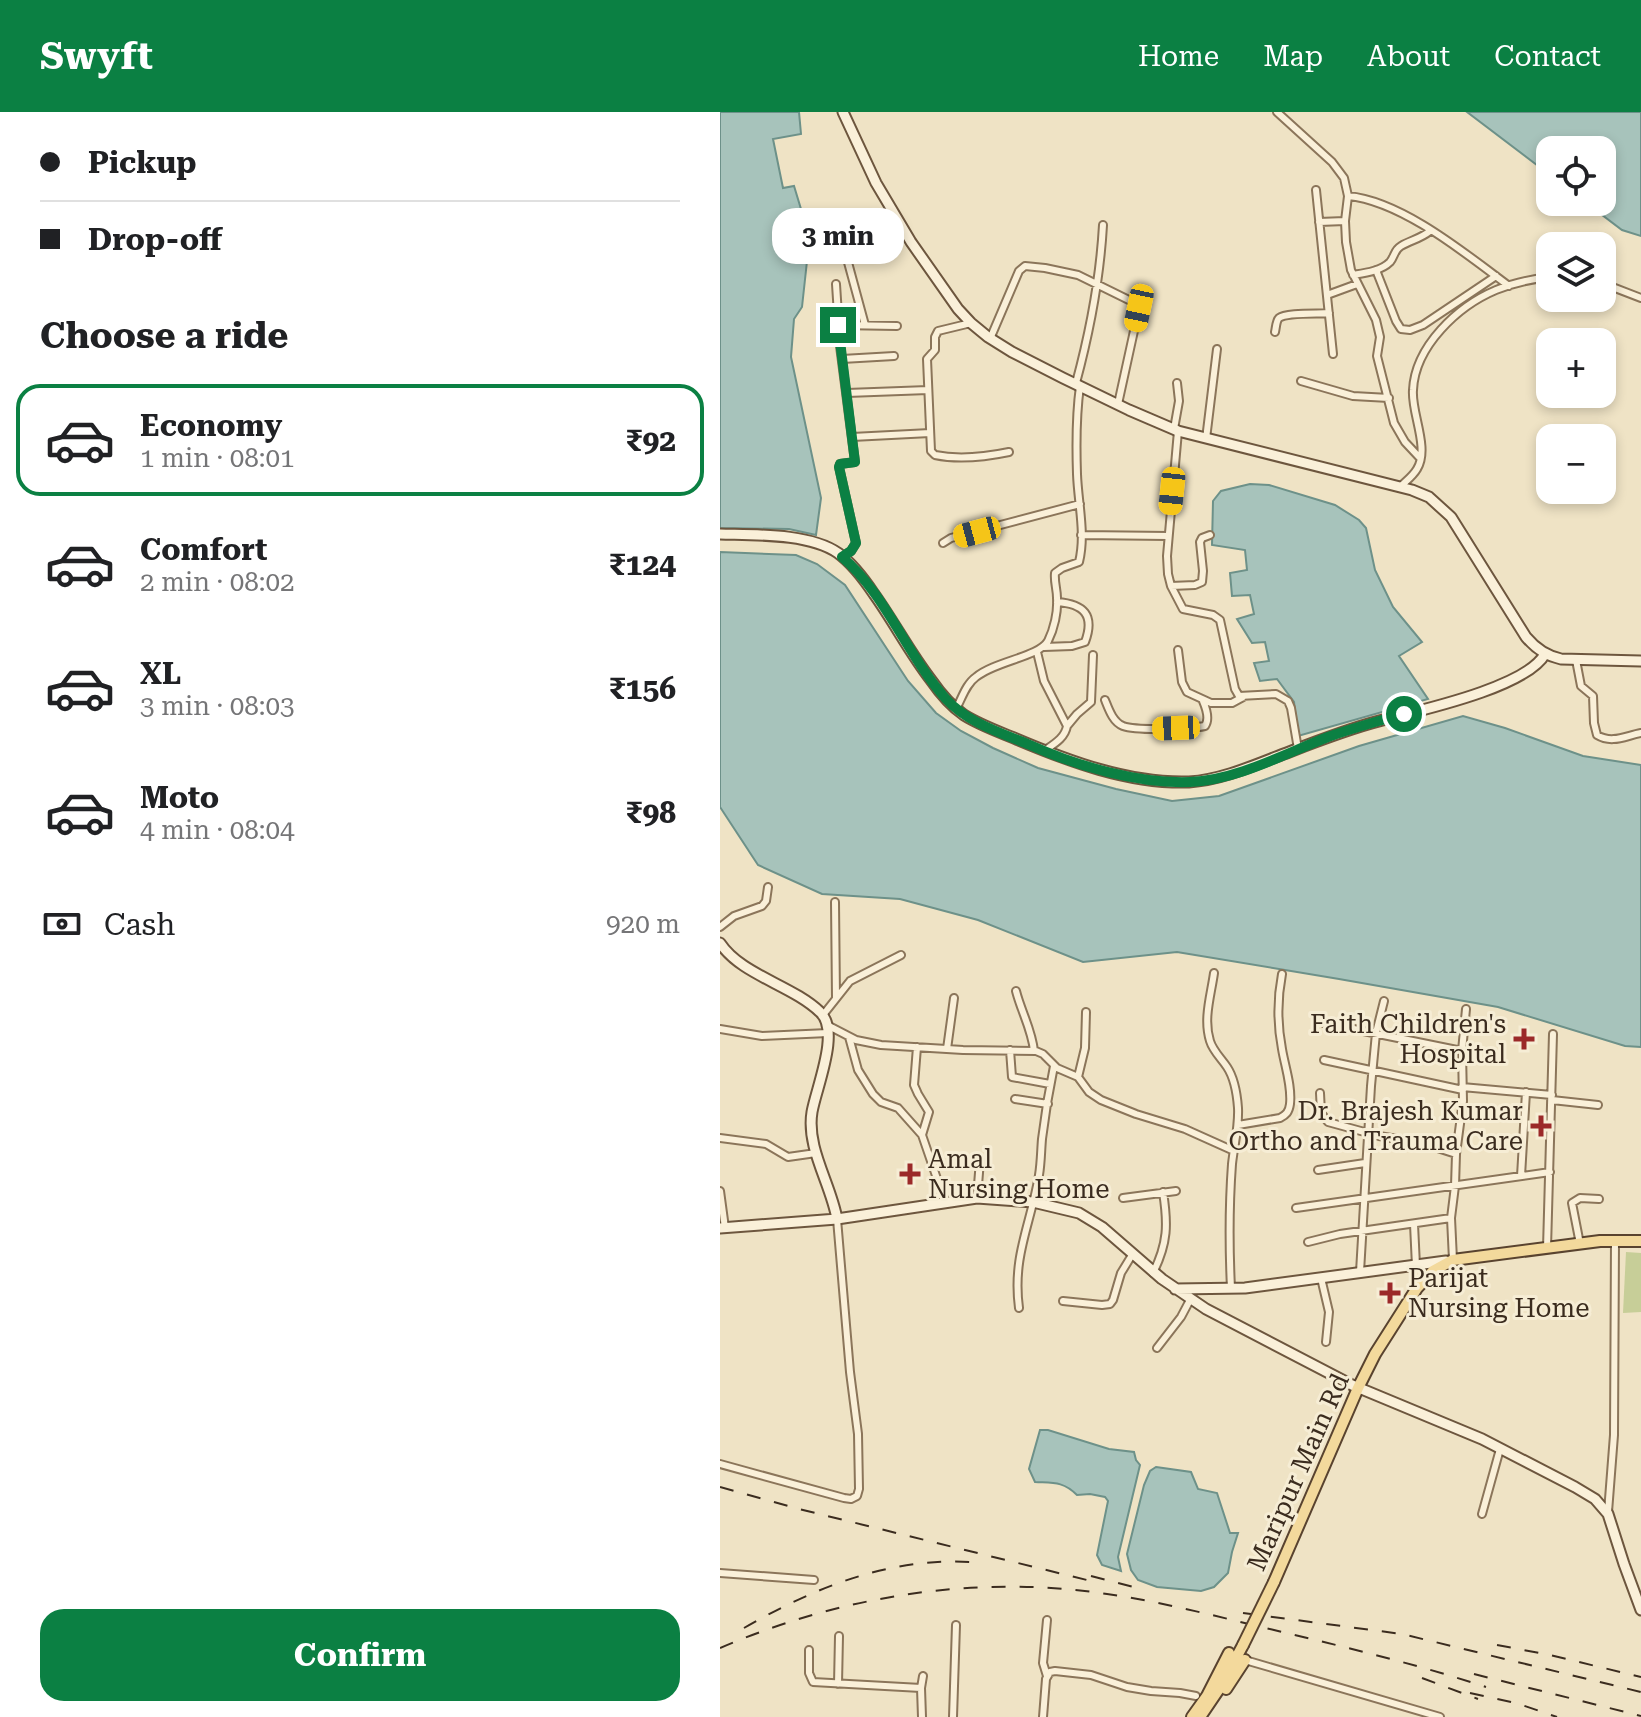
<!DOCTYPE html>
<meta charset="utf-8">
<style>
:root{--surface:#fff;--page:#f6f6f6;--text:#202124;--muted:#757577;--line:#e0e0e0;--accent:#0b8043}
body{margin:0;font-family:"Roboto Serif",serif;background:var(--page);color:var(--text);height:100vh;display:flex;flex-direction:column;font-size:30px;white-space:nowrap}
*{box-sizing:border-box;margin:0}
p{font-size:26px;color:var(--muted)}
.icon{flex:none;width:44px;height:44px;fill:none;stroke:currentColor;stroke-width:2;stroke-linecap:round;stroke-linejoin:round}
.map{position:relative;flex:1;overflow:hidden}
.sheet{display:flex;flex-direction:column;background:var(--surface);width:720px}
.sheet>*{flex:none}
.banner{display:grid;align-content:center;height:176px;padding:0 40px;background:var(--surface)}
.tools{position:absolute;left:816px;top:24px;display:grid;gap:16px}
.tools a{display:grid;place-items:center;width:80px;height:80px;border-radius:16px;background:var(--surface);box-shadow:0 4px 12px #0003;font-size:40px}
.end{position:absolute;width:36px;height:36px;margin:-18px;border:10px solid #0b8043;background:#fff;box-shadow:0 0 0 4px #fff}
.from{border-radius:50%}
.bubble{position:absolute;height:56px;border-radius:24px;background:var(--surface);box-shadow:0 4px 12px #0003;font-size:26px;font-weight:700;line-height:56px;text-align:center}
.car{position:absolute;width:24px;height:48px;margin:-24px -12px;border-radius:10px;box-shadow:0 0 6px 2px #0007;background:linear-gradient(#f5c518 24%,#345 0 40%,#f5c518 0 76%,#345 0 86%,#f5c518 0)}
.banner b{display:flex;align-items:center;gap:28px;height:76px;font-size:30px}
.banner b+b{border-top:2px solid var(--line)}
.banner i{width:20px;height:20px;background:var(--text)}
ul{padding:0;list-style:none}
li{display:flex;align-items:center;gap:24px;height:112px;margin:0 16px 12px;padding:0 24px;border:4px solid transparent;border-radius:24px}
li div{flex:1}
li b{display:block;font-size:30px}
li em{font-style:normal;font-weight:700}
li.current{border-color:var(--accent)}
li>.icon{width:72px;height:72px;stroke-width:1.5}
h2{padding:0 40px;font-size:36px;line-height:96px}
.pay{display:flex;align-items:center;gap:20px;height:88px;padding:0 40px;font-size:30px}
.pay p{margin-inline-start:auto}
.action{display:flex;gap:16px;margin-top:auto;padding:16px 40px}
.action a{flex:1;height:92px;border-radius:24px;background:var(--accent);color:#fff;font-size:32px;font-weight:700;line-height:92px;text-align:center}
header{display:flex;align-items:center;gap:48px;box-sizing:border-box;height:112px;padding:0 40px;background:var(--accent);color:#fff}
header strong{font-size:38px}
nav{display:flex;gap:44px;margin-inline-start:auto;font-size:28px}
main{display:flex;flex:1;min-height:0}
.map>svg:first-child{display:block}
.green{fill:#c7ce98}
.water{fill:#a7c3bb;stroke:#6d9189;stroke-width:2}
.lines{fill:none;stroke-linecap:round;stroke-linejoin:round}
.street-casing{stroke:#8b755a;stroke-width:10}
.secondary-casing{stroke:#6d563e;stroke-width:13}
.primary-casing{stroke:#59432f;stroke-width:14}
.street{stroke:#faf0d9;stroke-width:6}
.secondary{stroke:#faf0d9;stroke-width:9}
.primary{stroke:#f3d99c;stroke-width:10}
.rail{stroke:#3b2c1f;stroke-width:2;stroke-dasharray:14 14;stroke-linecap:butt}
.primary-bridge-casing{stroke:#59432f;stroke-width:14;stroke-linecap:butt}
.primary-bridge{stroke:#f3d99c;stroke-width:10}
.route{stroke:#0b8043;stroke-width:10}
.poi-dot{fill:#9b2929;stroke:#f6edd5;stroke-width:3}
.labels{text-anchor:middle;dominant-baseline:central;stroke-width:6;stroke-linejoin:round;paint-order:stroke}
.poi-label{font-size:26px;fill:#3b2c1f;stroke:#f6edd5;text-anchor:end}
.street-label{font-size:26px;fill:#3b2c1f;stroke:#f6edd5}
</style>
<header>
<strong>Swyft</strong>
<nav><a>Home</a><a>Map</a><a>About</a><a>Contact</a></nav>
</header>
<main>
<section class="sheet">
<div class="banner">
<b><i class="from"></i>Pickup</b>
<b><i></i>Drop-off</b>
</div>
<h2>Choose a ride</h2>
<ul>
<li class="current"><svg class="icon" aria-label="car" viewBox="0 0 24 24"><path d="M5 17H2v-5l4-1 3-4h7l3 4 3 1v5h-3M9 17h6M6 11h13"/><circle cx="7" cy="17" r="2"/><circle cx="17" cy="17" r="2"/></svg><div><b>Economy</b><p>1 min · 08:01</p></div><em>₹92</em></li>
<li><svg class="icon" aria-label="car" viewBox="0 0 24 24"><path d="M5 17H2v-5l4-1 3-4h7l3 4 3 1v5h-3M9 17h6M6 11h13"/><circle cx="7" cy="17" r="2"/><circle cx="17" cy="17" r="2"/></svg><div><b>Comfort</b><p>2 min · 08:02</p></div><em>₹124</em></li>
<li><svg class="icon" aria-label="car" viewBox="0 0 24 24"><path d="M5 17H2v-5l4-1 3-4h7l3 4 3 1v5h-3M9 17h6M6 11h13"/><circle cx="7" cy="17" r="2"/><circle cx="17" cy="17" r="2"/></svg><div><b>XL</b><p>3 min · 08:03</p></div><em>₹156</em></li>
<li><svg class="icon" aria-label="car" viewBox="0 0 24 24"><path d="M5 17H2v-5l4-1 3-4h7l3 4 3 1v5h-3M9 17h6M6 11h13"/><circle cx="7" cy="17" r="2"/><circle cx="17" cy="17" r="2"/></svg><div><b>Moto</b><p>4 min · 08:04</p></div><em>₹98</em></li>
</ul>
<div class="pay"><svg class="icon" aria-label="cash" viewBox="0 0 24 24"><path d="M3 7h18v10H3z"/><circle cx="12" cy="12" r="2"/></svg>Cash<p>920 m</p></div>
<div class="action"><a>Confirm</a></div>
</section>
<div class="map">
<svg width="921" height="1605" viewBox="0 0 921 1605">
<rect width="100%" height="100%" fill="#efe3c5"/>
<!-- green -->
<path class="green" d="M906,1140L921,1141V1200L903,1201Z"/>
<!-- water -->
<path class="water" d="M0,0H79L81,22L53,27L63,76L74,74L84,107C75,126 74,132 87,149L82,195L74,207L71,245L101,386L96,423L69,417L0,416Z
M747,0H921V124L902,118L865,90H882V38H830V63Z
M530,372L549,373L615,393L639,408L646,416L655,458L673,495L702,530L679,544L708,587L578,624L574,590L557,567L540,569L534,551L549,549L545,530L532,531L517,507L534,502L530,483L512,484L510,461L527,458L525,438L492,433L493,389L501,379Z
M0,440L76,443L97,452L125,473L188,569L216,601L241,619L273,636L318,656L396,677L452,689L499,684L639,634L743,604L785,616L863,644L921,653V935L905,934L778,895L619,867L457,840L363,850L258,808L180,787L102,782L38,753L0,695Z
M320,1318H328L389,1337L414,1340L416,1348L420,1353L398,1445L401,1459L382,1453L377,1443L388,1389L385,1385L370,1382L357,1383C343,1369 333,1371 315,1370L309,1357Z
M436,1355L471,1360L478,1377L497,1381L510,1421H518L512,1440L508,1461L494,1475L481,1479L437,1475L418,1468L411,1458L407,1442L424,1373L430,1359Z"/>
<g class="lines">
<!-- street casing -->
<g class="street-casing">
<path id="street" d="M557,0L612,50L624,66L628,84L625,109L626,130L631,158L656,208L660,225L657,244L674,311L685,330L700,346
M596,78L613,242
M628,84C682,89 746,142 789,174
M599,110L625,109
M123,132L145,213
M656,158L676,209L681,217L690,218L703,213L776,164
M633,163C645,161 661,159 670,150C675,144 674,138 681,134C691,128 700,127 710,119
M882,171L921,186
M116,172L120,234L135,350L120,352L119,355L136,431L131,439L122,445
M607,183L637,172
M251,211L218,219L215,225V238L207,247L211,339L215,343C239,348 265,345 289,340
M118,213L177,214
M555,220C556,216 556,209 559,206C566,200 599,202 609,201
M270,227L299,159L305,154L325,156L358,163L419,193V196L398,292
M122,247L174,244
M581,269L633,284L669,286
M356,271C370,219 380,167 383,113
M127,281L208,278
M454,317L459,289L457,271
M458,319L447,444L448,462L451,474L463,497L493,503L500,508L515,577L519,584L556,582L568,589L571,596L578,637
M132,325L210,321
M486,327L497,237
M680,375C686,369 693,364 697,357C710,336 691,301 693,278C695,234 738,194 776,178C793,171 812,167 830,165
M361,423L448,424
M223,431L231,426L360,392
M451,474L475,473L482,470L483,459L480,430L482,426L490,423
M324,535L352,534L365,530C375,503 364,492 337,490
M458,538L462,570L467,580L491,591H512L523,585
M317,540L324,569L347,614C345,626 334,632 324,639
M856,548L861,574L873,584L874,611L877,623C892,632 905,624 921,621
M385,588C389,598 393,610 403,614C417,619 470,617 485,614C490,607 486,596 483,589
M236,597C242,586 246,572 256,565C275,549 319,545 328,529C334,517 338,500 337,486C337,477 334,470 335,461L342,456L359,450C366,422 358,391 357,362C356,333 356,303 360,274
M347,614L357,602L371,590L373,543
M115,790L116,886
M0,815L14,804L42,794L46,789L48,775
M494,861C491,883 483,907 490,929C493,939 501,946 507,955C515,967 517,982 518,996C519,1015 514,1033 512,1052C509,1093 509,1135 511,1176
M296,879C301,899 312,918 314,939
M103,903L130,869L181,843
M604,911L742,939
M107,913L136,928L161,933L243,938L316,939L323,942L337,956L358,965L369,980L381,988L416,1002L465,1017L514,1039
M0,917L42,924L108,921
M129,925L138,958L153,982L161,990L178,996L202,1023L225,1090
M197,935L194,973L198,982L209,1000L202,1023
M227,937L234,886
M290,938L292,965L330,972
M604,948L743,978
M358,965L365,936L366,900
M742,975L832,983
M600,981L601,1001L608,1010L659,1024L702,1031L736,1042
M295,987L328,992
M832,988L878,993
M518,1013L560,1006C566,1003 569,1000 570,992C572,974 565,955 562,937C557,911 557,888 562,862
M0,1026L46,1032L68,1045L96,1041
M598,1058L645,1051
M801,1064L806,980
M0,1079L5,1116
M257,1086L260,1048
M403,1086L456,1079
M576,1096L830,1060
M694,1112L696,1154
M588,1130L620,1122L731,1106
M860,1132L852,1091L860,1086L879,1087
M827,1136L833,922
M733,1148L731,1106L735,1074L736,1042L743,989L742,939L746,897
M640,1160L651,974L656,921L664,889
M433,1161C448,1131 448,1112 443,1080
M601,1166L609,1200L606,1230
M343,1189L382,1193L390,1192L393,1188L401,1161L412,1143
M299,1196C292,1144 311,1112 319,1063C321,1051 321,1039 322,1027C325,1002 329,978 334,954
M437,1236L461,1205L470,1188
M0,1352L124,1386L131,1387L137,1384L139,1377L138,1322L130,1260L117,1107
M888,1400L894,1323L895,1128
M762,1402L780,1337
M0,1461L94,1468
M89,1538V1561L93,1570L201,1576
M525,1548L720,1605
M327,1564L323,1551L327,1508
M118,1572L119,1524
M202,1605L201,1576L203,1564
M233,1605L236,1513
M323,1605L326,1567L330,1560L335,1559L371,1563L407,1575L431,1579L460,1581L476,1584"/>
</g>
<!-- secondary casing -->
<g class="secondary-casing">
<path id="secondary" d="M123,0L156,71L191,130L238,197L251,211L268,225L292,240L343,266L409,298L458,319L692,378L709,385L731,405L806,525C816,537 826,544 841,547L921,549
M0,422C35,423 89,421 118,441C133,452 144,467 154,482C174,510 190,541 211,568C220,581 231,594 244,603C260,613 277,619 294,626C348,649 409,672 469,670C499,668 528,656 556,645C590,632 624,618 659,609C697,599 806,576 825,542
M0,831C21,863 72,873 100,900C121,919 96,976 92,1000C86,1036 111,1072 117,1107
M0,1116L117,1107L257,1086L313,1090L359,1101L382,1115L442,1167L486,1197L632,1273L762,1327L855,1375L875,1387L888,1402L904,1452L921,1498
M455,1177L525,1176L726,1149"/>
</g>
<!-- primary casing -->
<g class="primary-casing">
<path id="primary" d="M554,1470L638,1276L655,1242L697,1176L713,1159L733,1148L880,1129H921
M506,1577L525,1548
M472,1605L487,1584L509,1541
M480,1605L501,1574L523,1533"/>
</g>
<!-- street -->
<use href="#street" class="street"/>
<!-- secondary -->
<use href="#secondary" class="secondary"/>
<!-- primary -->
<use href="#primary" class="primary"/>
<!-- rail -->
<path class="rail" d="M0,1375L79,1397L379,1471
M371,1464L425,1478
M523,1501L682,1522L921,1580
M24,1516C97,1474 177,1442 263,1451
M777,1533L830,1543L921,1565
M0,1536C121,1484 256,1462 387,1482C443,1490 499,1505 554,1518C625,1535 696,1552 766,1575
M754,1562L921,1604
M702,1566L758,1587
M750,1581L796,1591L837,1605"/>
<!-- primary-bridge casing -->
<g class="primary-bridge-casing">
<path id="primary-bridge" d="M523,1533L554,1470"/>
</g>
<!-- primary-bridge -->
<use href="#primary-bridge" class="primary-bridge"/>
</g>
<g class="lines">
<!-- route -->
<path class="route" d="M118,213L135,350L120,352L119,355L136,431L131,439L122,445C165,481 188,545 226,587C248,611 281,621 310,633C357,654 418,672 470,670C517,668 564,642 608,625C633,616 658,609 684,602"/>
</g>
<!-- markers -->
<g class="poi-dot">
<path d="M800 915h8v8h8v8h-8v8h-8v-8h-8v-8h8z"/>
<path d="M817 1002h8v8h8v8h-8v8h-8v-8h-8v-8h8z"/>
<path d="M186 1050h8v8h8v8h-8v8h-8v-8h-8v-8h8z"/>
<path d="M666 1169h8v8h8v8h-8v8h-8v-8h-8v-8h8z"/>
</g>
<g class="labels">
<!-- poi labels -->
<g class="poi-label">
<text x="786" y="912">Faith Children's<tspan x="786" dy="30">Hospital</tspan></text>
<text x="803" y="999">Dr. Brajesh Kumar<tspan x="803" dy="30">Ortho and Trauma Care</tspan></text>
<text x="208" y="1047" text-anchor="start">Amal<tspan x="208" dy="30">Nursing Home</tspan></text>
<text x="688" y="1166" text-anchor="start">Parijat<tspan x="688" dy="30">Nursing Home</tspan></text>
</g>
<!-- street labels -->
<g class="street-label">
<text transform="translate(578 1360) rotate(-66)">Maripur Main Rd</text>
</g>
</g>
</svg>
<div class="tools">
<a><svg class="icon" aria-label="locate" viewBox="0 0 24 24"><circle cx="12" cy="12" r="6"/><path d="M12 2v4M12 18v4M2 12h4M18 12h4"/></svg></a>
<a><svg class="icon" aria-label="layers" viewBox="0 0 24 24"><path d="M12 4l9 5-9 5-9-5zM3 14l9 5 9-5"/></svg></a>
<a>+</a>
<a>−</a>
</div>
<i class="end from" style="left:684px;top:602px"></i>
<i class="end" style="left:118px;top:213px"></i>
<div class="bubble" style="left:52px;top:96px;width:132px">3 min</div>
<i class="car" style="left:419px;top:196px;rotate:192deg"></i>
<i class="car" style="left:452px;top:379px;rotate:186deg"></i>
<i class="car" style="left:257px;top:420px;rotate:255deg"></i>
<i class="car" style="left:456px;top:616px;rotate:268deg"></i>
</div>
</main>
